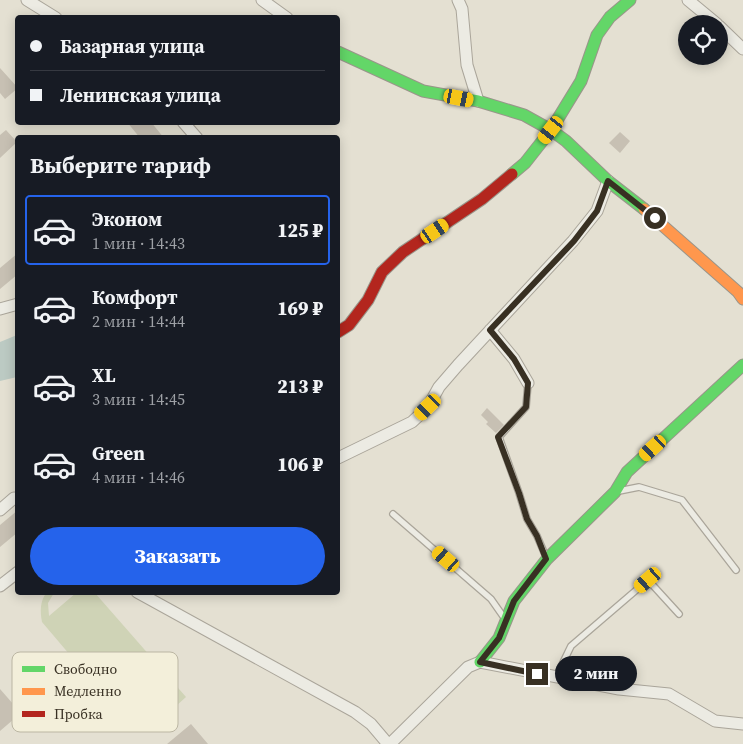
<!DOCTYPE html>
<html lang="ru">
<meta charset="utf-8">
<style>
:root{--surface:#171b24;--page:#242831;--text:#f1f3f6;--muted:#9ea1a6;--line:#363941;--accent:#2563eb}
body{margin:0;font-family:"Source Serif 4",serif;background:var(--page);color:var(--text);height:100vh;display:flex;flex-direction:column;font-size:19px;white-space:nowrap}
*{box-sizing:border-box;margin:0}
p{font-size:16px;color:var(--muted)}
.icon{flex:none;width:28px;height:28px;fill:none;stroke:currentColor;stroke-width:2;stroke-linecap:round;stroke-linejoin:round}
.map{position:relative;flex:1;overflow:hidden}
.panel{position:absolute;left:15px;top:135px;width:325px;height:460px;display:flex;flex-direction:column;background:var(--surface);border-radius:5px;box-shadow:0 2px 12px #0003}
.panel>*{flex:none}
.banner{position:absolute;left:15px;top:15px;width:325px;height:110px;border-radius:5px;box-shadow:0 2px 12px #0003;display:grid;align-content:center;height:110px;padding:0 15px;background:var(--surface)}
.buttons{position:absolute;left:678px;top:15px;display:grid;gap:10px}
.buttons a{display:grid;place-items:center;width:50px;height:50px;border-radius:50%;background:var(--surface);box-shadow:0 2px 12px #0003;font-size:25px}
.end{position:absolute;width:22px;height:22px;margin:-11px;border:6px solid #383023;background:#fff;box-shadow:0 0 0 2px #fff}
.from{border-radius:50%}
.bubble{position:absolute;height:35px;border-radius:18px;background:var(--surface);box-shadow:0 2px 12px #0003;font-size:16px;font-weight:800;line-height:35px;text-align:center}
.car{position:absolute;width:15px;height:30px;margin:-15px -8px;border-radius:6px;box-shadow:0 0 4px 1px #0007;background:linear-gradient(#f5c518 24%,#345 0 40%,#f5c518 0 76%,#345 0 86%,#f5c518 0)}
.banner b{display:flex;align-items:center;gap:18px;height:48px;font-size:19px}
.banner b+b{border-top:1px solid var(--line)}
.banner i{width:12px;height:12px;background:var(--text)}
ul{padding:0;list-style:none}
li{display:flex;align-items:center;gap:15px;height:70px;margin:0 10px 8px;padding:0 5px;border:2px solid transparent;border-radius:5px}
li div{flex:1}
li b{display:block;font-size:19px}
li em{font-style:normal;font-weight:800}
li.on{border-color:var(--accent)}
li>.icon{width:45px;height:45px;stroke-width:1.5}
h2{padding:0 15px;font-size:22px;line-height:60px}
.button{display:flex;gap:10px;margin-top:auto;padding:10px 15px}
.button a{flex:1;height:58px;border-radius:30px;background:var(--accent);color:#fff;font-size:20px;font-weight:800;line-height:58px;text-align:center}
.map>svg:first-child{display:block}
.green{fill:#cfd3b6;fill-rule:evenodd}
.water{fill:#bccac3}
.building{fill:#c7c0b3}
.lines{fill:none;stroke-linecap:round;stroke-linejoin:round}
.lane-casing{stroke:#aaa59a;stroke-width:8}
.street-casing{stroke:#aaa59a;stroke-width:13}
.fast-casing{stroke:#99958a;stroke-width:13}
.slow-casing{stroke:#99958a;stroke-width:13}
.jam-casing{stroke:#99958a;stroke-width:13}
.lane{stroke:#ecebe3;stroke-width:5.5}
.street{stroke:#ecebe3;stroke-width:11}
.fast{stroke:#63d668;stroke-width:11}
.slow{stroke:#ff974d;stroke-width:11}
.jam{stroke:#b3261e;stroke-width:11}
.route{stroke:#383023;stroke-width:6}
.key{fill:#f3efda;stroke:#bbb6a3;stroke-width:1}
.key-label{font-size:14px;fill:#383023}
</style>
<div class="map">
<svg width="743" height="744" viewBox="0 0 743 744">
<rect width="100%" height="100%" fill="#e4e0d2"/>
<!-- green -->
<path class="green" d="M46,593H54L48,603L49,616L76,593H95L186,697L176,706L142,667C133,685 118,693 98,688L42,622C40,611 40,602 46,593ZM133,658C136,673 122,685 106,682Z"/>
<!-- water -->
<path class="water" d="M17,335V377L0,381V342Z"/>
<!-- building -->
<path class="building" d="M0,68L18,88L5,99L0,93Z
M127,122H151L164,138H140Z
M6,130L17,142L0,158V135Z
M620,132L630,141L620,153L609,143Z
M18,253V274L0,289V268Z
M487,408L504,425L496,433L486,424L488,422L481,415Z
M18,510V532L0,547V525Z
M0,689L21,713L0,731Z
M191,724L208,744H167Z"/>
<g class="lines">
<!-- lane casing -->
<g class="lane-casing">
<path id="lane" d="M528,383L526,407L499,437L519,493L527,519L537,536L546,557
M619,491L639,487L682,500L736,570
M393,514L491,599L505,619
M556,677L571,646L648,580L679,614"/>
</g>
<!-- street casing -->
<g class="street-casing">
<path id="street" d="M27,0L56,18
M262,0L287,18
M458,0L462,9L467,65L478,101
M688,0L717,24
M719,26L743,49
M183,122L197,138
M0,309L18,304
M490,330L514,359L528,383
M338,458L412,422L428,407L439,387L458,365L573,241L597,211L608,181
M0,510L14,498
M0,586L18,572
M137,592L355,712L371,724L388,744
M390,744L468,667L480,662L619,689L669,694L715,721L743,724"/>
</g>
<!-- fast casing -->
<g class="fast-casing">
<path id="fast" d="M338,52L423,91L478,101L524,115L551,130L566,141L608,181L644,209
M512,174L525,163L551,130L581,81L597,35L610,17L630,0
M480,662L499,638L514,601L547,559L615,492L627,472L743,365"/>
</g>
<!-- slow casing -->
<g class="slow-casing">
<path id="slow" d="M644,209L738,292L743,299"/>
</g>
<!-- jam casing -->
<g class="jam-casing">
<path id="jam" d="M338,332L349,325L368,300L382,272L403,252L482,199L512,174"/>
</g>
<!-- lane -->
<use href="#lane" class="lane"/>
<!-- street -->
<use href="#street" class="street"/>
<!-- fast -->
<use href="#fast" class="fast"/>
<!-- slow -->
<use href="#slow" class="slow"/>
<!-- jam -->
<use href="#jam" class="jam"/>
</g>
<g class="lines">
<!-- route -->
<path class="route" d="M537,674L480,662L499,638L514,601L546,559L537,536L527,519L519,493L498,437L526,407L528,383L514,359L490,330L574,241L597,211L608,181L655,218"/>
</g>
<!-- legend -->
<rect x="12" y="652" width="166" height="80" rx="8" class="key"/>
<rect x="22" y="666" width="23" height="6" fill="#63d668"/>
<rect x="22" y="688" width="23" height="7" fill="#ff974d"/>
<rect x="22" y="711" width="23" height="6" fill="#b3261e"/>
<g class="key-label">
<text x="54" y="674">Свободно</text>
<text x="54" y="696">Медленно</text>
<text x="54" y="719">Пробка</text>
</g>
</svg>
<div class="buttons">
<a><svg class="icon" aria-label="locate" viewBox="0 0 24 24"><circle cx="12" cy="12" r="6"/><path d="M12 2v4M12 18v4M2 12h4M18 12h4"/></svg></a>
</div>
<i class="end from" style="left:655px;top:218px"></i>
<i class="end" style="left:537px;top:674px"></i>
<div class="bubble" style="left:555px;top:656px;width:82px">2 мин</div>
<i class="car" style="left:459px;top:98px;rotate:101deg"></i>
<i class="car" style="left:551px;top:130px;rotate:218deg"></i>
<i class="car" style="left:435px;top:231px;rotate:56deg"></i>
<i class="car" style="left:428px;top:407px;rotate:225deg"></i>
<i class="car" style="left:653px;top:448px;rotate:228deg"></i>
<i class="car" style="left:446px;top:559px;rotate:311deg"></i>
<i class="car" style="left:648px;top:580px;rotate:229deg"></i>
<div class="banner">
<b><i class="from"></i>Базарная улица</b>
<b><i></i>Ленинская улица</b>
</div>
<section class="panel">
<h2>Выберите тариф</h2>
<ul>
<li class="on"><svg class="icon" aria-label="car" viewBox="0 0 24 24"><path d="M5 17H2v-5l4-1 3-4h7l3 4 3 1v5h-3M9 17h6M6 11h13"/><circle cx="7" cy="17" r="2"/><circle cx="17" cy="17" r="2"/></svg><div><b>Эконом</b><p>1 мин · 14:43</p></div><em>125 ₽</em></li>
<li><svg class="icon" aria-label="car" viewBox="0 0 24 24"><path d="M5 17H2v-5l4-1 3-4h7l3 4 3 1v5h-3M9 17h6M6 11h13"/><circle cx="7" cy="17" r="2"/><circle cx="17" cy="17" r="2"/></svg><div><b>Комфорт</b><p>2 мин · 14:44</p></div><em>169 ₽</em></li>
<li><svg class="icon" aria-label="car" viewBox="0 0 24 24"><path d="M5 17H2v-5l4-1 3-4h7l3 4 3 1v5h-3M9 17h6M6 11h13"/><circle cx="7" cy="17" r="2"/><circle cx="17" cy="17" r="2"/></svg><div><b>XL</b><p>3 мин · 14:45</p></div><em>213 ₽</em></li>
<li><svg class="icon" aria-label="car" viewBox="0 0 24 24"><path d="M5 17H2v-5l4-1 3-4h7l3 4 3 1v5h-3M9 17h6M6 11h13"/><circle cx="7" cy="17" r="2"/><circle cx="17" cy="17" r="2"/></svg><div><b>Green</b><p>4 мин · 14:46</p></div><em>106 ₽</em></li>
</ul>
<div class="button"><a>Заказать</a></div>
</section>
</div>
